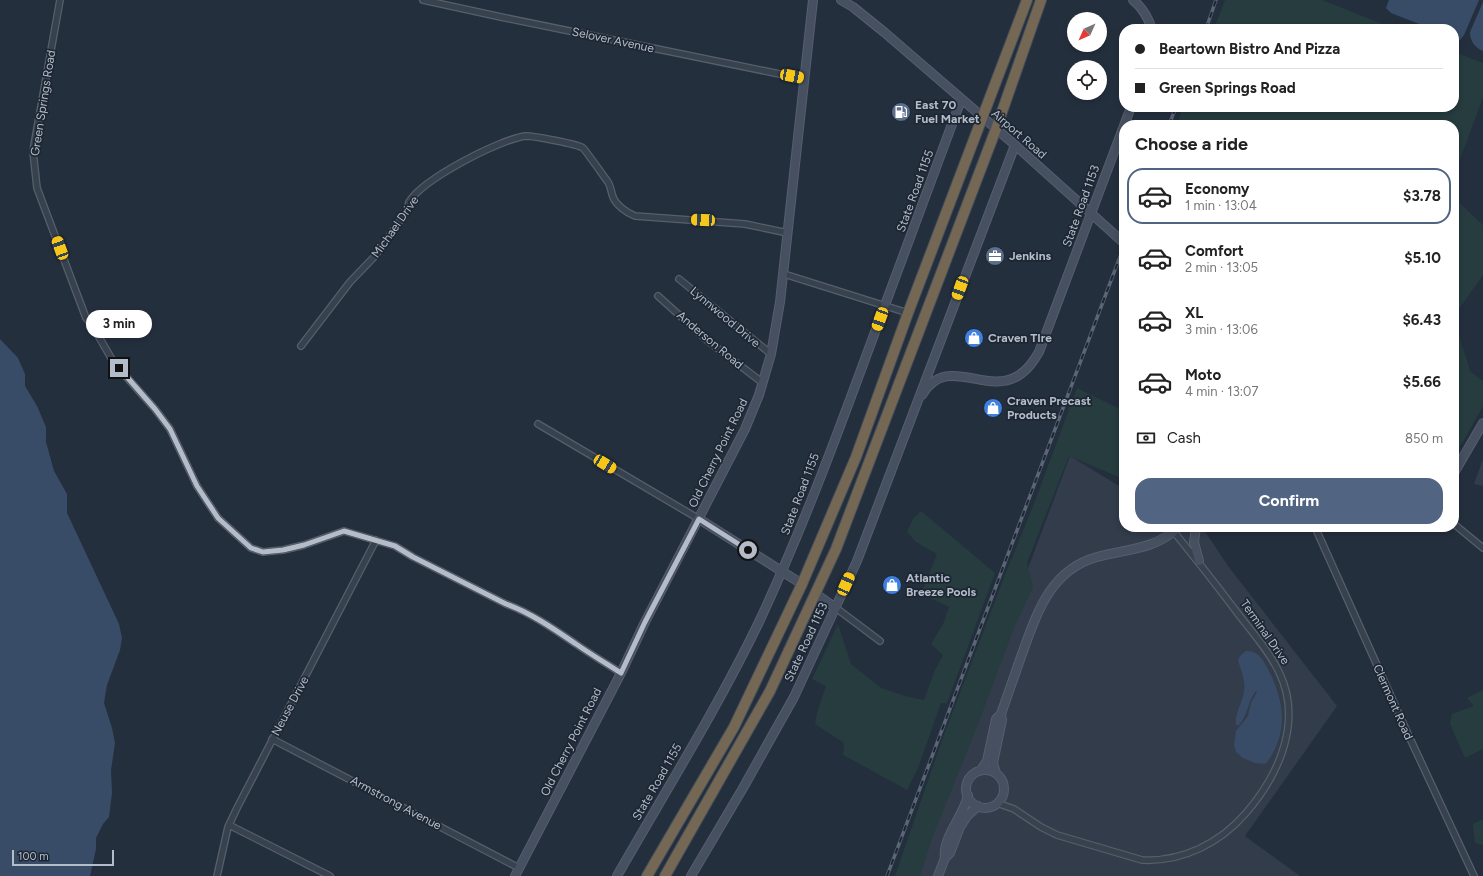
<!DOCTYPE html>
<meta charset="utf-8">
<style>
:root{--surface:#fff;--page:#f6f6f6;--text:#222;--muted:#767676;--line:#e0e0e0;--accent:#516482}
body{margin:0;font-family:Figtree,sans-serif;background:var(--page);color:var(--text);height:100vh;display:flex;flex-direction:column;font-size:15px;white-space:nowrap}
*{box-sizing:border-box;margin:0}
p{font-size:13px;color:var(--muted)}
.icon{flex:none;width:22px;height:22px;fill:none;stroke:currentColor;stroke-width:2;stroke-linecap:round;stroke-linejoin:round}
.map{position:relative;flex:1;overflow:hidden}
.side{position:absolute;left:1119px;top:120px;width:340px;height:412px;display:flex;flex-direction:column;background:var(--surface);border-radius:16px;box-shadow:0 2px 6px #0003}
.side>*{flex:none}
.guide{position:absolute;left:1119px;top:24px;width:340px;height:88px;border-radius:16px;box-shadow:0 2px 6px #0003;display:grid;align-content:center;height:88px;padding:0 16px;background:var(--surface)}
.needle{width:26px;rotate:225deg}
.buttons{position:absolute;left:1067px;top:12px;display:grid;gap:8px}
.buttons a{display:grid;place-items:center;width:40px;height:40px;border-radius:50%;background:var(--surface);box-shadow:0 2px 6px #0003;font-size:20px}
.scale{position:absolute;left:12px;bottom:10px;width:102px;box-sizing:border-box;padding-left:4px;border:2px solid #b4bcc9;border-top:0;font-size:11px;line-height:14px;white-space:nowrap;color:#b4bcc9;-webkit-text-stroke:3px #1d2633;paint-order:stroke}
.end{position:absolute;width:18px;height:18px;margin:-9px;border:5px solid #b4bcc9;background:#111;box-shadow:0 0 0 2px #111}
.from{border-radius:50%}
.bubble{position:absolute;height:28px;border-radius:14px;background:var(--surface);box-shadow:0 2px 6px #0003;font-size:13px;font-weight:700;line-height:28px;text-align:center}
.car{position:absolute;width:12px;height:24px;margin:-12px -6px;border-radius:5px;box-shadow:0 0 3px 1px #0007;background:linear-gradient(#f5c518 24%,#345 0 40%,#f5c518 0 76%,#345 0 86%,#f5c518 0)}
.guide b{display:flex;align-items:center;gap:14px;height:38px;font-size:15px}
.guide b+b{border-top:1px solid var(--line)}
.guide i{width:10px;height:10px;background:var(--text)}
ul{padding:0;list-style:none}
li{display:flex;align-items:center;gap:12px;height:56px;margin:0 8px 6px;padding:0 8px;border:2px solid transparent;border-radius:16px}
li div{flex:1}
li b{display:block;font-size:15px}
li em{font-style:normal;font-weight:700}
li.active{border-color:var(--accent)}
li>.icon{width:36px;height:36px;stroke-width:1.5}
h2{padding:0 16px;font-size:18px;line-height:48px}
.pay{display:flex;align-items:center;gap:10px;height:44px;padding:0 16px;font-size:15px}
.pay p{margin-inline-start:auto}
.primary-button{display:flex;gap:8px;margin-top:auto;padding:8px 16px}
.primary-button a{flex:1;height:46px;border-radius:16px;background:var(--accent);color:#fff;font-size:16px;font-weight:700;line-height:46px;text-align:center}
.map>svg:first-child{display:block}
.airport{fill:#323c4b}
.green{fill:#263c3f}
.water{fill:#394c67}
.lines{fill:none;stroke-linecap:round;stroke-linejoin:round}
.street-casing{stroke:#565f6c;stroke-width:8}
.secondary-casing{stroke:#565f6c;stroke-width:10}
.highway-casing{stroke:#434c59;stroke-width:12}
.street{stroke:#38414e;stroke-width:5.5}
.secondary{stroke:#465061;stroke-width:8}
.highway{stroke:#746855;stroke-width:10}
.rail-casing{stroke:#5a6575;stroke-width:3.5}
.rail{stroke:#1d2633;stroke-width:2;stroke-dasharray:6;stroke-linecap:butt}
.route{stroke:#b4bcc9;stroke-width:5}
.labels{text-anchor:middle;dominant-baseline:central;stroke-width:3.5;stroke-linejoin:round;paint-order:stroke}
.street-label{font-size:12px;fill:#b4bcc9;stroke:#1d2633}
.poi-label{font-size:12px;font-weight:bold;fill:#b4bcc9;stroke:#1d2633;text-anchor:start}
</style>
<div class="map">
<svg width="1483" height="876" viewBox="0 0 1483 876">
<rect width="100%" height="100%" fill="#242f3e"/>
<!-- airport -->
<path class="airport" d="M1070,456L1124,489V527H1202L1228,566L1337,706L1245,836L1300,876H913Z
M1483,459V486L1474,484Z"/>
<!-- green -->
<path class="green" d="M1225,0H1322L1395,29H1214Z
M1454,52L1483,63V97L1454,176V125H1219L1207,120L1205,125H1177L1183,107H1454Z
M1454,198L1483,225V275L1454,316Z
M1454,318L1470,371L1483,381V406L1463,442L1454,454Z
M1077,388L1124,411V473L1121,478L1069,456L1027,563L1033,587L1015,625L976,729L932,838L920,876H895L942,740L1005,575L1035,501Z
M921,511L995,573L947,703H941L918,768L907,790L843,755L844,743L815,724L817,713L826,686L812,679L838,624L851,664L881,688L905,696L924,700L935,670L943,655L931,644L944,622L949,607L921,594L937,554L916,542L907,532L913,519Z
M1483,690V749L1465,758L1450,724L1452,714L1474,706L1467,698Z
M1483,819V845L1475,843L1473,824Z"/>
<!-- water -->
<path class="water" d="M1389,0H1479L1464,35L1460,40L1454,38V29H1432L1391,13L1386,8Z
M1483,2V51C1475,48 1470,41 1470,32Z
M0,339L18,358L25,374V386L37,406L46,427V442L54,471L67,494V513L119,624L122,638L120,650L107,685L104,703L112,728L115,743L111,770L112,793L109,817L103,824L96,838V849L90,876H0Z
M1246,651C1258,650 1263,660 1268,669C1281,695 1288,721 1275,749C1272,754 1270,760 1265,764L1255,763L1243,758L1236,752L1234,745L1236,731L1248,716L1251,703L1257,692L1256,691C1247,702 1249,713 1239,725H1236C1234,714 1243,702 1244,691C1246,679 1240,670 1238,659L1241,655Z"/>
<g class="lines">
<!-- street casing -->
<g class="street-casing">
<path id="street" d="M60,0L33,151L37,188L86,318L92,325L114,363L155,409L170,429L197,486L218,518L251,548L263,552L283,550L304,545L344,531L395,546L413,557L506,604C531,613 554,629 576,644C590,654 606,663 621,673
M423,0L501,17L804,79
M784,274L908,313
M679,279L771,354
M658,296L708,341L763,383
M301,346L350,282L375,256L407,211C408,208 408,205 409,202C423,179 500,139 526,136C533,136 578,144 583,148C586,151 605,178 608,182C611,187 611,192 613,197C616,205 627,213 635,216L745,224L788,233
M538,424L699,519
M1454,524L1483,548
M1315,527L1407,732L1474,876
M836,608L880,641
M272,739L519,868
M997,803L1014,809L1041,827L1057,835L1142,860C1183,862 1220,843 1246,813C1279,775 1303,721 1279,672C1269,651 1253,633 1239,615C1218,587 1196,559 1174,532
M229,825L330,876
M217,876L228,827L237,808L376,540"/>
</g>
<!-- secondary casing -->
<g class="secondary-casing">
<path id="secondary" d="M841,0L853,7L884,32L1015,145L1124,243
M1133,0C1143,8 1148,17 1152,29
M922,395C946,354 984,394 1016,377C1027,371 1033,362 1039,352L1131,107
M1454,473L1483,423
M699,519L802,584
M1196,527L1194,542L1199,561
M816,594L836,608
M981,770L987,761L996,719L1001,714C1008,694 1015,674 1022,654C1037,613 1050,570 1097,557C1126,549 1155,550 1179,527
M966 789a19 19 0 1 1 38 0a19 19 0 1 1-38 0Z
M996,773L993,763L1002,720L1001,714
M945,858C942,837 964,816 968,795
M515,876L621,673L645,622L745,429L759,395L771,354L780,302L813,0
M617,876C665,792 717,709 759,622C803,528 839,430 875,332C903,255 933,177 961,100
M691,876L743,788L794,697L857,561L1015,145
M938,876L945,858L950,853L960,827L967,816L978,806"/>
</g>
<!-- highway casing -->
<g class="highway-casing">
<path id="highway" d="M647,876L734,727L802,584L856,457L908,313L1027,0
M665,876L770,691L836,549L996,129L1041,0"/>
</g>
<!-- street -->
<use href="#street" class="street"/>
<!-- secondary -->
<use href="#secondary" class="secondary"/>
<!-- highway -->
<use href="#highway" class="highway"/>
<!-- rail casing -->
<g class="rail-casing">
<path id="rail" d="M1206,29L1216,0
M1169,125L1176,107
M887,876L1124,246"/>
</g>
<!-- rail -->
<use href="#rail" class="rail"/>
</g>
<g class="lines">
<!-- route -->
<path class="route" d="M119,368L155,409L170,429L197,486L218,518L251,548L263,552L283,550L304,545L344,531L395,546L413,557L506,604C531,613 554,629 576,644C590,654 606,663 621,673L645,622L699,519L748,550"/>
</g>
<!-- icons -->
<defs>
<g id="fuel-disc" transform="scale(1)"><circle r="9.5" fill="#5c6f8a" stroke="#1d2633"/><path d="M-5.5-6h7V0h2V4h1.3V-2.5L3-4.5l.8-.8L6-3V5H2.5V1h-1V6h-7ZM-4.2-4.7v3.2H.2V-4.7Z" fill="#fff"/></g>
<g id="office-disc" transform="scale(1)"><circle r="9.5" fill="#5c6f8a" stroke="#1d2633"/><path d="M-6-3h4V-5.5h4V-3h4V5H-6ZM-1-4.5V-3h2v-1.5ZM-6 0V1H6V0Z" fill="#fff"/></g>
<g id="shop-disc" transform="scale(1)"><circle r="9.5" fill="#3f7fe0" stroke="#1d2633"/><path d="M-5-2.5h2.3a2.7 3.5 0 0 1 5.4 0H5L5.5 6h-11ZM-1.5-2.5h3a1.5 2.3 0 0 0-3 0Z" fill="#fff"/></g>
</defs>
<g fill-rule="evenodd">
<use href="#fuel-disc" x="901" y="112"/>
<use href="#office-disc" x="995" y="256"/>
<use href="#shop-disc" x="974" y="338"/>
<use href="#shop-disc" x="993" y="408"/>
<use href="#shop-disc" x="892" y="585"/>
</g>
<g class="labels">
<!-- street labels -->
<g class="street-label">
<text transform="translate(613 40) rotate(12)">Selover Avenue</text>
<text transform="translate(43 103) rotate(-81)">Green Springs Road</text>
<text transform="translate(1019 134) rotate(41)">Airport Road</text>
<text transform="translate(915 191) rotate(-70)">State Road 1155</text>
<text transform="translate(1081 206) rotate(-70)">State Road 1153</text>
<text transform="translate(395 227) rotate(-55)">Michael Drive</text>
<text transform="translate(725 317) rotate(40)">Lynnwood Drive</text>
<text transform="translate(710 340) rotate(40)">Anderson Road</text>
<text transform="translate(718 453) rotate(-64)">Old Cherry Point Road</text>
<text transform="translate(800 494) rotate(-69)">State Road 1155</text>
<text transform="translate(1265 632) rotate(55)">Terminal Drive</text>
<text transform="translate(806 642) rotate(-65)">State Road 1153</text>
<text transform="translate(1393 702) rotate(66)">Clermont Road</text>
<text transform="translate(290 706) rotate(-62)">Neuse Drive</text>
<text transform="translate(571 742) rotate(-63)">Old Cherry Point Road</text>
<text transform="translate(657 782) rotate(-60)">State Road 1155</text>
<text transform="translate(396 803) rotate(28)">Armstrong Avenue</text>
</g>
<!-- poi labels -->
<g class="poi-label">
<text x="915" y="105">East 70<tspan x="915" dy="14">Fuel Market</tspan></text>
<text x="1009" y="256">Jenkins</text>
<text x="988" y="338">Craven TIre</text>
<text x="1007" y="401">Craven Precast<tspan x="1007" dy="14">Products</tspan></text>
<text x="906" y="578">Atlantic<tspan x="906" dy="14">Breeze Pools</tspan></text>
</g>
</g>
</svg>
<div class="buttons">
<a><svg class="needle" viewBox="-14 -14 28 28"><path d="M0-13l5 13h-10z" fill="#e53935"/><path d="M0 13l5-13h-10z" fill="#767676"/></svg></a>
<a><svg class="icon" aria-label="locate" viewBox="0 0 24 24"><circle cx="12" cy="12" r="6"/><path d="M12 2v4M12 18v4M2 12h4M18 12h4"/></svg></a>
</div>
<div class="scale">100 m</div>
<i class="end from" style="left:748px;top:550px"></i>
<i class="end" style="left:119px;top:368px"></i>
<div class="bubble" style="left:86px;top:310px;width:66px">3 min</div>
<i class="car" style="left:792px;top:76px;rotate:101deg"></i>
<i class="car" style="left:703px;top:220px;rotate:273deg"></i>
<i class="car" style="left:60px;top:248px;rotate:340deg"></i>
<i class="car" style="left:960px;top:288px;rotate:200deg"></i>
<i class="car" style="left:880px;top:319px;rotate:200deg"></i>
<i class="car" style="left:605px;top:464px;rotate:121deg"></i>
<i class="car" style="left:846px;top:584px;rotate:24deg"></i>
<div class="guide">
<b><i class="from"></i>Beartown Bistro And Pizza</b>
<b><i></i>Green Springs Road</b>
</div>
<section class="side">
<h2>Choose a ride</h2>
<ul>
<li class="active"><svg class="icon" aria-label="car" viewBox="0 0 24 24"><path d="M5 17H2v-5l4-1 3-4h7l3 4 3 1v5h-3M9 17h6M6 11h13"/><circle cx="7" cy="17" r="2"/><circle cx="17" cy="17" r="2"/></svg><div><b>Economy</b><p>1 min · 13:04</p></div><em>$3.78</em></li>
<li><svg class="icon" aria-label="car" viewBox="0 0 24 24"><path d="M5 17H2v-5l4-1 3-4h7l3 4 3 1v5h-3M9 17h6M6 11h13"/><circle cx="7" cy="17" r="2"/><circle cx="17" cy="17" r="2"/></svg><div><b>Comfort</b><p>2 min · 13:05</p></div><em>$5.10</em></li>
<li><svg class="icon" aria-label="car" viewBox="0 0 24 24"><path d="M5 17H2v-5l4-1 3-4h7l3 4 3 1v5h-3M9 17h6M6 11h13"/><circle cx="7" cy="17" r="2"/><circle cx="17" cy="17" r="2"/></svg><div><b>XL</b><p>3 min · 13:06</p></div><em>$6.43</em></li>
<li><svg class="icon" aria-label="car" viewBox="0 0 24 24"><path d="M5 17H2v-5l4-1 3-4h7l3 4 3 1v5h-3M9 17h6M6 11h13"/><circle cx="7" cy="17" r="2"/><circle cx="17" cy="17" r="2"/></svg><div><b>Moto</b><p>4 min · 13:07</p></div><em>$5.66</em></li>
</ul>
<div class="pay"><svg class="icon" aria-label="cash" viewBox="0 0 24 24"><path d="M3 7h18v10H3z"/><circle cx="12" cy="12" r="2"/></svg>Cash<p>850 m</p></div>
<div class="primary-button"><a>Confirm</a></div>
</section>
</div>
